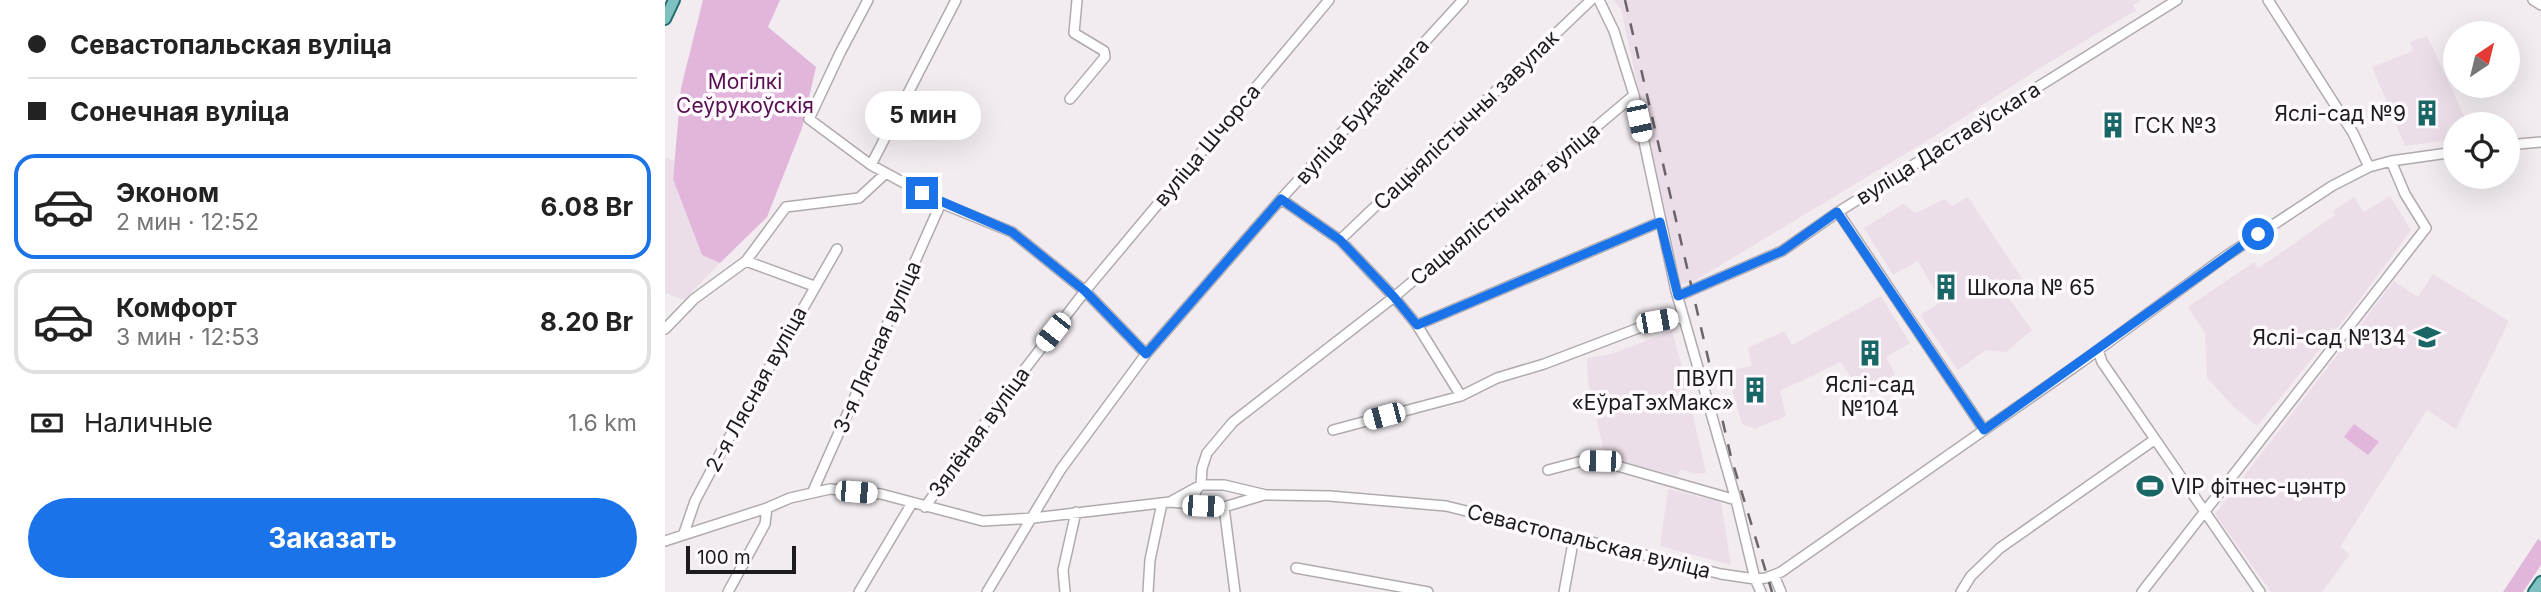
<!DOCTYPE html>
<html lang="ru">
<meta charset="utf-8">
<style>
:root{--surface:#fff;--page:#f2f2f2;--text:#222;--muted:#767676;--line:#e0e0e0;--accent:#1a73e8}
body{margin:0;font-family:Inter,sans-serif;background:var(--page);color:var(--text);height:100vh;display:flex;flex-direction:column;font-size:26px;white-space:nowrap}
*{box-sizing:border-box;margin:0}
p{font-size:23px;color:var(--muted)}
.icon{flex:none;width:38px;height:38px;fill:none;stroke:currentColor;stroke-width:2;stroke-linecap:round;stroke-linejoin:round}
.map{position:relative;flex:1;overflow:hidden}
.drawer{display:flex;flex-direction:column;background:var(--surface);width:665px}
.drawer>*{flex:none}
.hud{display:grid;align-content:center;height:154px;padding:0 28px;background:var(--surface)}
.needle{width:46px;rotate:35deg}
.buttons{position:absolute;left:1778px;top:21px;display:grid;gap:14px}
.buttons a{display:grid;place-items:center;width:77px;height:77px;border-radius:50%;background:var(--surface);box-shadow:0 7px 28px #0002;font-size:35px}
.scale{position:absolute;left:21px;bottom:18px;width:110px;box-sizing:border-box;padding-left:7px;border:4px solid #1d1b1d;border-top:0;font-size:19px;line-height:24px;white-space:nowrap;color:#1d1b1d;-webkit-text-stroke:5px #fffafe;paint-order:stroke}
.end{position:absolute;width:32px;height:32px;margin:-16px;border:9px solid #1a73e8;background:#fff;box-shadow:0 0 0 4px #fff}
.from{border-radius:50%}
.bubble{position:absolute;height:49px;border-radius:24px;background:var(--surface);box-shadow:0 7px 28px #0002;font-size:23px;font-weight:700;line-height:49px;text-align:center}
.car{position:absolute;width:21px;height:42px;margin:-21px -10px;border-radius:9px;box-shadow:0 0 5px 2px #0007;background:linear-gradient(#fff 24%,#345 0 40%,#fff 0 76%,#345 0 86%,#fff 0)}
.hud b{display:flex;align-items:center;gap:24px;height:66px;font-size:26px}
.hud b+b{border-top:2px solid var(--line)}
.hud i{width:18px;height:18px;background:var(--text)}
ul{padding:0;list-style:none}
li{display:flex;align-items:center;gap:21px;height:105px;margin:0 14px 10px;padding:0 14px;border:4px solid var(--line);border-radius:21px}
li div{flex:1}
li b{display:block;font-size:26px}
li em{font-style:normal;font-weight:700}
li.on{border-color:var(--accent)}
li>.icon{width:63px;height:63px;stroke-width:1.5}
.pay{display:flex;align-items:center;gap:18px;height:77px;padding:0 28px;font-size:26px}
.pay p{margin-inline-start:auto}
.primary-button{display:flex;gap:14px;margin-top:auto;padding:14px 28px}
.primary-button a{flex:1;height:80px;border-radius:42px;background:var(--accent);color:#fff;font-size:28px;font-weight:700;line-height:80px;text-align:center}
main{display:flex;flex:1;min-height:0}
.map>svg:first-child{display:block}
.built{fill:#ebdee8}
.green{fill:#e2b5da}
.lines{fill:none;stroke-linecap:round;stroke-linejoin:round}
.minor-casing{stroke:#b0aaaf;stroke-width:12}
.major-casing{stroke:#256c6c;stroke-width:14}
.minor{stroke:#fff;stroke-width:9}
.major{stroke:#7fc1c1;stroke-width:10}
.rail{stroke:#686467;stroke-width:2.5;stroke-dasharray:12 12;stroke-linecap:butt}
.route{stroke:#1a73e8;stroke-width:9}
.labels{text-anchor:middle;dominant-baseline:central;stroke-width:7;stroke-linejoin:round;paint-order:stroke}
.park-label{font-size:21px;fill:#591052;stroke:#fffafe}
.street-label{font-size:21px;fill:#1d1b1d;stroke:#fffafe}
.poi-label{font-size:21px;fill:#1d1b1d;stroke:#fffafe;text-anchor:end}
</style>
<main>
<section class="drawer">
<div class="hud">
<b><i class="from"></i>Севастопальская вуліца</b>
<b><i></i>Сонечная вуліца</b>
</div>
<ul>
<li class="on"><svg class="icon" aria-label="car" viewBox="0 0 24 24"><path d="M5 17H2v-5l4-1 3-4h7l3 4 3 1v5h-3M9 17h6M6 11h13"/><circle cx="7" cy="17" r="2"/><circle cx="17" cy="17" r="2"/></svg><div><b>Эконом</b><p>2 мин · 12:52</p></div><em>6.08 Br</em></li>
<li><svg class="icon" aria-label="car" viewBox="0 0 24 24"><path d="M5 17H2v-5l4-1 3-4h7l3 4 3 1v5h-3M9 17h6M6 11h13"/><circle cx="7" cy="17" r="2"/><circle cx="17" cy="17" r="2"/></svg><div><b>Комфорт</b><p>3 мин · 12:53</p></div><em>8.20 Br</em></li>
</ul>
<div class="pay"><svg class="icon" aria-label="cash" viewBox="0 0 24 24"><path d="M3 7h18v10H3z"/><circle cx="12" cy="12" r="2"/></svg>Наличные<p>1.6 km</p></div>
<div class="primary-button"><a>Заказать</a></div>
</section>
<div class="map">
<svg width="1876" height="592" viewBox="0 0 1876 592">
<rect width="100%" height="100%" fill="#f2ecf1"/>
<!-- built -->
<path class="built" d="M948,0H1476L1468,5L1471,10L1370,71L1273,134L1026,283L1016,284L956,9Z
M1762,36L1803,124H1790V139L1740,146L1707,67L1748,51L1745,42Z
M0,157L9,161L8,179L37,255L55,263L19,300L0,293Z
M1725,196L1746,230L1687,310L1592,426L1568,406L1542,378L1540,333L1523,307L1589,262L1593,268L1601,263L1670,215L1668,211L1689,197L1699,212Z
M1303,197L1360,283L1343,297L1367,330L1341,352L1321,350L1293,370L1255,315L1276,302L1253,261L1228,275L1199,228L1238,204L1251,213L1279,199L1287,206Z
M1768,274L1844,321L1791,429L1762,410L1675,547L1685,554L1657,592H1606L1550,514L1729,281L1753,297Z
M1216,296L1245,343L1221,357L1230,374L1199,398L1176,362L1115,391L1121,416L1090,429L1077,424L1064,378L1067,370L1087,366L1083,348L1119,331L1127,345Z
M1007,331L1018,371L1041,473L1029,474L1016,469L1013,476L940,457L923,381L922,358L946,354Z
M1003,489L1056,502L1066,565L995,546Z"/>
<!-- green -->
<path class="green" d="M38,0H115L103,27L151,67L137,128L102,217L55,263L37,255L8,179L16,88Z
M1689,424L1714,442L1703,455L1679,437Z
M1873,539L1876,541V565L1858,592H1838Z"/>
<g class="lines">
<!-- minor casing -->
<g class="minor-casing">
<path id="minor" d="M203,0L175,53L144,119L206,165L276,203L347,232L420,291L481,354
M934,0L949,31L969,95L1011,291L1071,500L1090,579L1096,592
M1603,0L1688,133L1704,167
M1868,0L1876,5
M405,99L440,57L439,51L409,33L412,0
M1843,145L1876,142
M206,165L291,0
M616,199L675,240L729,297L752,325L796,396
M1173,212L1319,430
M675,240L926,0
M81,261L149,286
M1013,296L1117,251L1173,212L1512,0
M752,325L995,222
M0,329L29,299L81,261L121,207L194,198L221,173
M1433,350L1437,362L1595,592
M668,430L796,396L832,378L879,364L992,321L1018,317
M883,470L917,461H935L1071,500
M148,491L276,203
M505,502L536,485H559L601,495L665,496L781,506L1056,574L1090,579L1101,578L1116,572L1418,361L1561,256L1667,186L1704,167L1726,161L1790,152
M260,507L340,395L420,291L664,0
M538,507L532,504L529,497L532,489L536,485L537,468L542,453L568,422L729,297L969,95
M559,507L570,592
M19,533L30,501L57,450L172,249
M0,541L102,508L125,498L165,489L216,494L318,521L368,518L505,502L559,507L599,495
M631,568L763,592
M1109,575L1116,592
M63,592L100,524L102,508
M194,592L247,503
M322,592L396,469L481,354L616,199L798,0
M400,592L398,570L411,512
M483,592L485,560L497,503
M899,592L909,537
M1296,592L1306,576L1335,548L1489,440
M1477,592L1761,228L1740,194L1726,161"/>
</g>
<!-- major casing -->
<g class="major-casing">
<path id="major" d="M0,19L9,0
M1869,592L1876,582"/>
</g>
<!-- minor -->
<use href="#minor" class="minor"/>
<!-- major -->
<use href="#major" class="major"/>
<!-- rail -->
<path class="rail" d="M960,0L1066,457L1107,592"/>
</g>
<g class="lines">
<!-- route -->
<path class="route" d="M257,193L347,232L420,291L481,354L616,199L675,240L729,297L752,325L995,222L1013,296L1117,251L1172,212L1319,430L1593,234"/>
</g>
<!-- icons -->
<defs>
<g id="building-bare" transform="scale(2.1)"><path d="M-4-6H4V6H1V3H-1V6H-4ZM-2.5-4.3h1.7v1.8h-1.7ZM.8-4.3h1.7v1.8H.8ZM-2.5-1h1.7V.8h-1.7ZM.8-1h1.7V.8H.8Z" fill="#186665" stroke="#fffafe" stroke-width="2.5" paint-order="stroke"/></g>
<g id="school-bare" transform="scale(2.1)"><path d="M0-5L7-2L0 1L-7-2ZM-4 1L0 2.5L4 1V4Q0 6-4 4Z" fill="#186665" stroke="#fffafe" stroke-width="2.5" paint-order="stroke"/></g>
<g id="stadium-bare" transform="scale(2.1)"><path d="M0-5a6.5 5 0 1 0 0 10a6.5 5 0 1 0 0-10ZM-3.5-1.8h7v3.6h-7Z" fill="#186665" stroke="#fffafe" stroke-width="2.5" paint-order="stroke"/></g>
</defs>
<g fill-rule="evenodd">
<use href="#building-bare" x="1762" y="113"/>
<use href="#building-bare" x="1448" y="125"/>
<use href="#building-bare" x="1281" y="287"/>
<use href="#school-bare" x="1762" y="337"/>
<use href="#building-bare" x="1205" y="353"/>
<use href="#building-bare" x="1090" y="390"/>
<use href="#stadium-bare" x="1485" y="486"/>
</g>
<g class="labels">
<!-- park labels -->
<g class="park-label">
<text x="80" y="81">Могілкі<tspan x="80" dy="24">Сеўрукоўскія</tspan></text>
</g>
<!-- street labels -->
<g class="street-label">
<text transform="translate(697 111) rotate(-48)">вуліца Будзённага</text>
<text transform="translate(801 120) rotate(-44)">Сацыялістычны завулак</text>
<text transform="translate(1283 143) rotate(-32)">вуліца Дастаеўскага</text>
<text transform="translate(542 145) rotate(-50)">вуліца Шчорса</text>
<text transform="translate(840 204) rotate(-40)">Сацыялістычная вуліца</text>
<text transform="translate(212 347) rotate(-66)">3-я Лясная вуліца</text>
<text transform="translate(91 389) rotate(-61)">2-я Лясная вуліца</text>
<text transform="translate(314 432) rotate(-54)">Зялёная вуліца</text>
<text transform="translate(924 541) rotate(14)">Севастопальская вуліца</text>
</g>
<!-- poi labels -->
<g class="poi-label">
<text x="1741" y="113">Яслі-сад №9</text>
<text x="1469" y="125" text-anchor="start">ГСК №3</text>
<text x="1302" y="287" text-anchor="start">Школа № 65</text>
<text x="1741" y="337">Яслі-сад №134</text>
<text x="1069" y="378">ПВУП<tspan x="1069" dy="24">«ЕўраТэхМакс»</tspan></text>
<text x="1205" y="384" text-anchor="middle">Яслі-сад<tspan x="1205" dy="24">№104</tspan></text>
<text x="1506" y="486" text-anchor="start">VIP фітнес-цэнтр</text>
</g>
</g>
</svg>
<div class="buttons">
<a><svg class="needle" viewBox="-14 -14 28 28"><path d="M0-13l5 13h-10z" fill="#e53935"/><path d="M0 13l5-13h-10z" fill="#767676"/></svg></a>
<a><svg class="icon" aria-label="locate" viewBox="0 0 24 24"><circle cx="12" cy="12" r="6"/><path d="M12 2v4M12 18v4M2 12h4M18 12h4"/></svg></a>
</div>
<div class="scale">100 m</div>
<i class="end from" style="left:1593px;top:234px"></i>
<i class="end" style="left:257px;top:193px"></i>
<div class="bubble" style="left:200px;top:91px;width:116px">5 мин</div>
<i class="car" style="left:974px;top:121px;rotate:168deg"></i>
<i class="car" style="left:992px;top:321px;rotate:80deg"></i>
<i class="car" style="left:388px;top:332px;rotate:218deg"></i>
<i class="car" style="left:719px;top:416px;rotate:255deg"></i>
<i class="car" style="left:935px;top:461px;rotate:271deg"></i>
<i class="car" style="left:191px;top:492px;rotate:95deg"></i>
<i class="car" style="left:538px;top:506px;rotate:92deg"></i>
</div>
</main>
